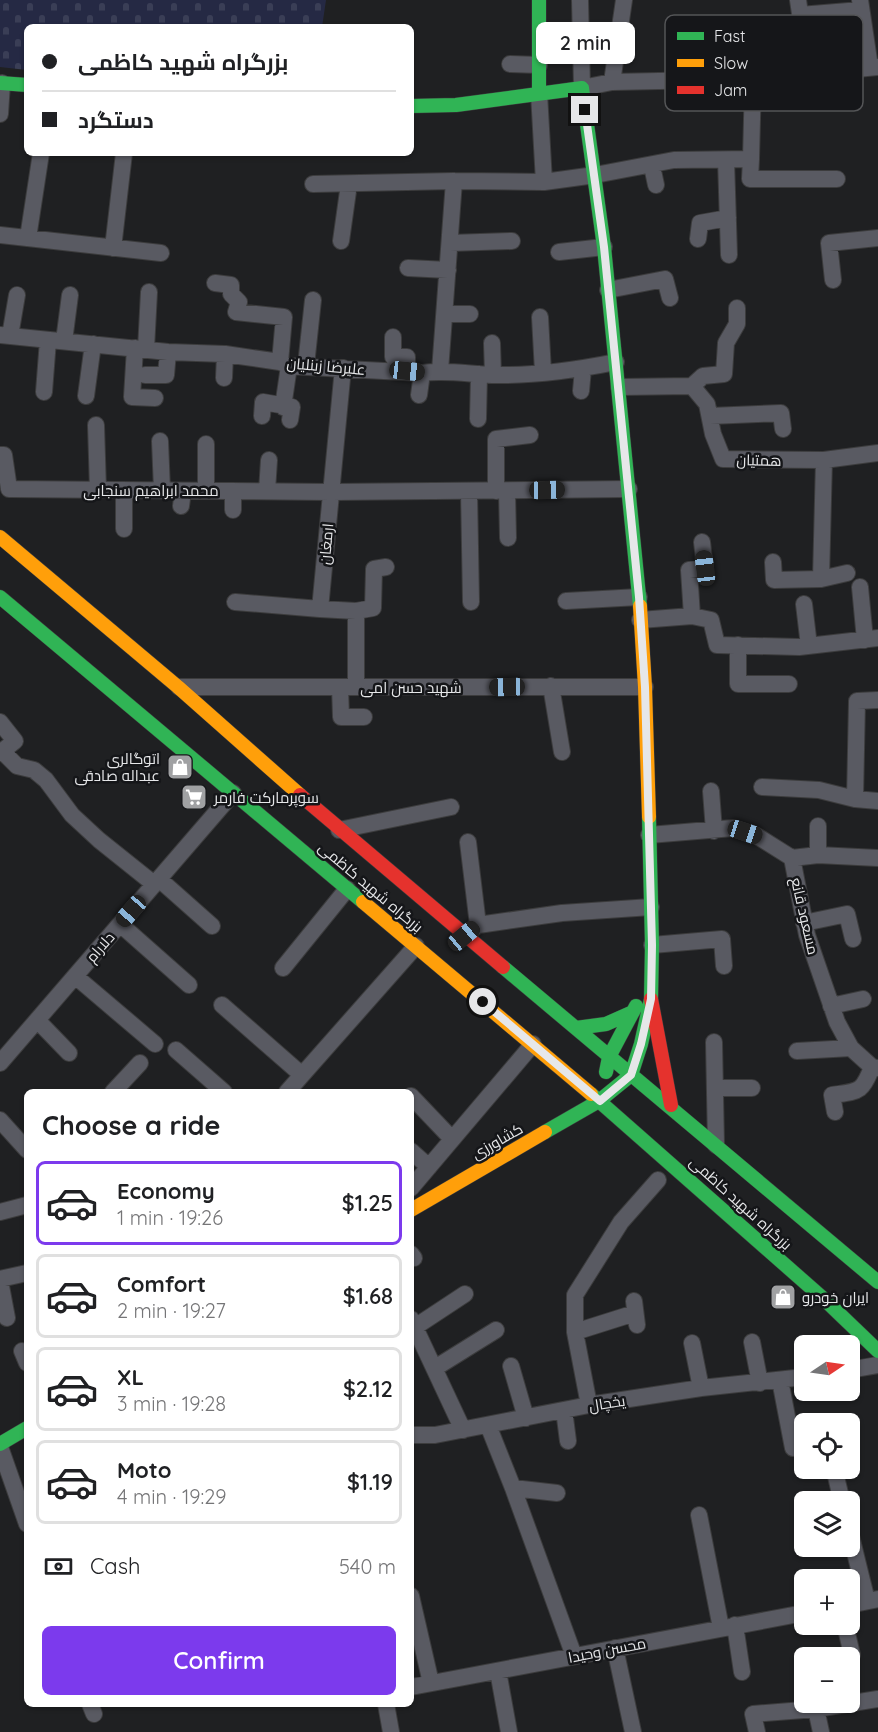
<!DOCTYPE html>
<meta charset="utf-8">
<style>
:root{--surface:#fff;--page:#f6f6f6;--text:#202124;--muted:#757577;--line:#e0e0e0;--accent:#7c3aed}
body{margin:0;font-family:Quicksand,Cairo,sans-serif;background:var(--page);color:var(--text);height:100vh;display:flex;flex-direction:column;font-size:22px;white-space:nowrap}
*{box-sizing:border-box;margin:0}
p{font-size:20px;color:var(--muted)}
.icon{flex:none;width:33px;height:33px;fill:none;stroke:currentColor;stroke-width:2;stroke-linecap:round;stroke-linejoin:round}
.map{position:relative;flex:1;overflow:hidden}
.sheet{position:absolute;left:24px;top:1089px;width:390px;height:618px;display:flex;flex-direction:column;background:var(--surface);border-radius:9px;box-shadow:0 2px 4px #0004}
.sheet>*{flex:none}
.guide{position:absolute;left:24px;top:24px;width:390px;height:132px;border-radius:9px;box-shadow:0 2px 4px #0004;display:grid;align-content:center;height:132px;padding:0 18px;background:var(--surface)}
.needle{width:39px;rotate:77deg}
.controls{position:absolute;left:794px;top:1335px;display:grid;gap:12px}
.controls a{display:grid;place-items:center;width:66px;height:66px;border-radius:9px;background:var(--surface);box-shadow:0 2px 4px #0004;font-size:30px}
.end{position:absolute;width:27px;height:27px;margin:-14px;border:8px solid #e6e7e9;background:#111;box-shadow:0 0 0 3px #111}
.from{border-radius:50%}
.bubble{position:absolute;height:42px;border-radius:9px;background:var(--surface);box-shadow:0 2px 4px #0004;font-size:20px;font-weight:600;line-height:42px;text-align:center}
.car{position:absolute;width:18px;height:36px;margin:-18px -9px;border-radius:8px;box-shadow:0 0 4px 2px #0007;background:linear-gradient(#222 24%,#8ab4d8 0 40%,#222 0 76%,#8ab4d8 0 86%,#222 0)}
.guide b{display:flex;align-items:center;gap:21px;height:57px;font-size:22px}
.guide b+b{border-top:2px solid var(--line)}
.guide i{width:15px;height:15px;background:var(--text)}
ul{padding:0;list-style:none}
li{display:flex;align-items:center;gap:18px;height:84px;margin:0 12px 9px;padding:0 6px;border:3px solid var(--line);border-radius:9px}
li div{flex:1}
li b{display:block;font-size:22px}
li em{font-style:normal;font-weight:600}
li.current{border-color:var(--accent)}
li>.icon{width:54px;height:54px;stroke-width:1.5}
h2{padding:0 18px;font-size:27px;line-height:72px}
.pay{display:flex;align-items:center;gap:15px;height:66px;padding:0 18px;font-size:22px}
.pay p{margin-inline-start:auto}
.action{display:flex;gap:12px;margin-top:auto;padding:12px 18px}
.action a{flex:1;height:69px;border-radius:9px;background:var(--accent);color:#fff;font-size:24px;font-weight:600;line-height:69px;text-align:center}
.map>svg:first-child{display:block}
.cemetery{fill:url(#cemetery-stones)}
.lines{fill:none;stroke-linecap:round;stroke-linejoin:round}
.street-casing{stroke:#3c3c3d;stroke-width:18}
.fast-casing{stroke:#3c3c3d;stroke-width:15}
.slow-casing{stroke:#3c3c3d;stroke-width:15}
.jam-casing{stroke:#3c3c3d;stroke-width:15}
.street{stroke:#595a62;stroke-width:16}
.fast{stroke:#30b455;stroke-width:14}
.slow{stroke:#ff9f0a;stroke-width:14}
.jam{stroke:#e5322d;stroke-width:14}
.route{stroke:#e6e7e9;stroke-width:8}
.labels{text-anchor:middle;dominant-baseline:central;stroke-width:5;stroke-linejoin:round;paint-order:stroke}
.street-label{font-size:15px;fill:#e6e7e9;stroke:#151619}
.poi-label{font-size:15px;fill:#e6e7e9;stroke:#151619;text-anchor:start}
.key{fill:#151619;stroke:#545557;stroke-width:1.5}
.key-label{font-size:16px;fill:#e6e7e9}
</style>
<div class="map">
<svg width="878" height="1732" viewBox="0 0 878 1732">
<defs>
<pattern id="cemetery-stones" width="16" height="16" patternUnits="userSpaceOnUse" patternTransform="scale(1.5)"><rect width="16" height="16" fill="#252944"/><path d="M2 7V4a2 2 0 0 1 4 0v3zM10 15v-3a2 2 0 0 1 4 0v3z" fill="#3a3e56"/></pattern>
</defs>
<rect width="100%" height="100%" fill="#1f2022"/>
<!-- cemetery -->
<path class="cemetery" d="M0,0H326L322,27H27V70L0,67Z"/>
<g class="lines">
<!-- street casing -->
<g class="street-casing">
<path id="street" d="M580,0L582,88L612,82L753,79L878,67
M798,0L809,74
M860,0L870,67
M800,15L861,10
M510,64L539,65
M612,82L624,0
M539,93L544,182
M0,114L2,83
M751,159L750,179H837
M726,160L729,255
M652,166L656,185
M313,184L454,181L544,182L595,175L674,160L751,159L753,79
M0,235L161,253
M28,238L41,153
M698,239L700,223L728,218
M341,241L349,184
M450,243L512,241
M113,248L124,153
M559,252L604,247
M408,268L448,270
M833,280L829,243L878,238
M215,283L231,285V294L239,302L236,312L284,317L280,362
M608,290L665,279L670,298
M445,314H470
M540,317L543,372
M0,335L168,352L225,354L280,362L289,366L422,373C446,370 468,374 492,375C533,376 576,370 616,362
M10,336L17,295
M393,337V357H407V371
M64,341L70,295
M492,343L493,375
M135,348L132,397L155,398
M146,349L149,292
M306,365L313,300
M343,368L320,609L356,611V687
M440,371L454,181
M145,375H166L168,352
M224,378L225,354
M692,386L703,376L724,374L726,343L737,324V308
M619,387L692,386L707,404L713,434L723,459L824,460L878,453
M581,391L583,369
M44,392L48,340
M419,395L422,373
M86,396L93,344
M283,407L289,366
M262,416L263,402L292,407L290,420
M710,416L781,413L783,429
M478,419L479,374
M96,425L98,490
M160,441L162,490
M0,455H4L9,489L331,492L629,489
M124,490V529
M206,491V444
M233,491V510
M267,491L269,460
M469,491L471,602
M496,491V439L530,435
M507,491L508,538
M181,506L183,491
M773,562L774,580L821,579L847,573
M821,579L824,460
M860,587L865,640
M566,601L639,597
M235,602L320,609
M804,604L809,646
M356,611L373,608L374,569L386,567
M692,616L689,570L705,568L702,542
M640,620L692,616L711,620L717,645L799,647L878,638
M738,645V684H789
M551,686L562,752
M179,687H645
M340,687L341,717H364
M0,722L15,741L0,753
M2,751L17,766L34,770L46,780L72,815L99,840L154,884
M762,787L819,790L855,799L878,801
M711,791L714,831
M855,799L857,701L878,700
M818,826V855
M339,830L451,807
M649,835L733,828L757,836L792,858L807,935L837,1022L851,1048L872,1067L878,1068
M468,842L478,925
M792,858L818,855L878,858
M159,879L212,926
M804,923L847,914L853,939
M120,924L189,985
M464,936L478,925L562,913L651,907
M652,945L722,939L724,966
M283,968L347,889
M75,976L155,1044
M222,1005L302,1075
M831,1006L863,999
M37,1020L69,1053
M714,1042L716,1145
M176,1050L224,1092
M797,1051L851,1048
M0,1063L233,793
M716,1088H752
M113,1092L140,1063
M287,1092L416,946
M411,1096L452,1139
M835,1112L832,1095C859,1091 862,1093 872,1067
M0,1120L27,1150
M411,1151L429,1167
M411,1188L533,1044
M0,1212L27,1205
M411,1254L414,1258
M0,1279L27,1273
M0,1281L7,1318
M634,1301L637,1325
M411,1319L463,1430
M415,1327L465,1294
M575,1332L635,1313
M752,1342L760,1383
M692,1343L701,1388
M22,1351L27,1363
M511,1366L526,1418
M435,1368L496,1330
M849,1370L878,1365
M780,1380L793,1448
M589,1405L575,1332V1295L621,1222L658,1180
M564,1410L568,1441
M488,1425L513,1488L574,1656
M411,1435H435L589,1405L701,1388L804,1377
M0,1447L27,1524
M834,1468L842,1502
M513,1488L557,1493
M699,1515L721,1628
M849,1528L867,1601
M411,1596L431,1683
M849,1605L878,1599
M845,1624L852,1655
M735,1625L742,1672
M615,1648L633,1732
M498,1671L509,1732
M411,1687L804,1613
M90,1704L94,1714
M386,1704L391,1732
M816,1709L821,1732
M757,1732L753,1714L816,1709L878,1699"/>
</g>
<!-- fast casing -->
<g class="fast-casing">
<path id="fast" d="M539,0V93
M0,83L27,85
M411,106L456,105L582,88L604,247L640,606
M0,597L363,902
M503,967L878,1282
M576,1028L606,1024L633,1012
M606,1072L609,1057L636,1006
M591,1094L826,1301L878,1351
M545,1132L599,1101L631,1075L641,1044L651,999L652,945L649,817
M0,1444L27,1428"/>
</g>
<!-- slow casing -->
<g class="slow-casing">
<path id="slow" d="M0,537L178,687L300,795
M640,606L645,687L649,817
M363,902L591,1094
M411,1210L545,1132"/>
</g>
<!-- jam casing -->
<g class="jam-casing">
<path id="jam" d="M300,795L503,967
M651,999L671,1105"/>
</g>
<!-- street -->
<use href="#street" class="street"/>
<!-- fast -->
<use href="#fast" class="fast"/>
<!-- slow -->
<use href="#slow" class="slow"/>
<!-- jam -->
<use href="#jam" class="jam"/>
</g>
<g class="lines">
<!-- route -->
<path class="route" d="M483,1002L600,1101L631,1075L641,1044L651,999L652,945L645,687L639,597L604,247L585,110"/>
</g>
<!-- icons -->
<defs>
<g id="shop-square" transform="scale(1.35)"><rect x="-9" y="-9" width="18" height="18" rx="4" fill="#a0a1a3" stroke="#151619"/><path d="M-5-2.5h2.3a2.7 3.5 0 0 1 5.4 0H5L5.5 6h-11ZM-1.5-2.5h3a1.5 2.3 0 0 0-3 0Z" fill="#fff"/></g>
<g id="supermarket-square" transform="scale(1.35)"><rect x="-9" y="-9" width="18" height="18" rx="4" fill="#a0a1a3" stroke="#151619"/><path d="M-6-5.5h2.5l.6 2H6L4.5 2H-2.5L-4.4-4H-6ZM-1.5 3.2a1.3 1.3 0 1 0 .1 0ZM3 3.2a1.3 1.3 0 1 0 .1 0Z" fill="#fff"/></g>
</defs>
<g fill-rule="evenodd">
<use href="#shop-square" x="180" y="767"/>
<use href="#supermarket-square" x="194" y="797"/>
<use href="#shop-square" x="783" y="1297"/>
</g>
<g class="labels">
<!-- street labels -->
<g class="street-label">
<text transform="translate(326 366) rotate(5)">علیرضا زینلیان</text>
<text transform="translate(759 460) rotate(1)">همتیان</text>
<text x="151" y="490">محمد ابراهیم سنجابی</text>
<text transform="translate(326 544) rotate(-85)">ارمغان</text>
<text x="411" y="687">شهید حسن امی</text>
<text transform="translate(371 887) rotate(40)">بزرگراه شهید کاظمی</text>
<text transform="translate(805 916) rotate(77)">مسعود قانع</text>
<text transform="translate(100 947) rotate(-49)">دلارام</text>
<text transform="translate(497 1141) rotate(-30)">کشاورزی</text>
<text transform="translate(741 1203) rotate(42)">بزرگراه شهید کاظمی</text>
<text transform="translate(607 1403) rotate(-9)">یخچال</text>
<text transform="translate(607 1650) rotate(-11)">محسن وحیدا</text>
</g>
<!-- poi labels -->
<g class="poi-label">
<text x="160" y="758" text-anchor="end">اتوگالری<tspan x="160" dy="17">عبداله صادقی</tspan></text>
<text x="214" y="797">سوپرمارکت فارمر</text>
<text x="802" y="1297">ایران خودرو</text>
</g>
</g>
<!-- legend -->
<rect x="665" y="15" width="198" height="96" rx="9" class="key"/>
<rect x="677" y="32" width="27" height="8" fill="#30b455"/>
<rect x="677" y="59" width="27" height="8" fill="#ff9f0a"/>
<rect x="677" y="86" width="27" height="8" fill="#e5322d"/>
<g class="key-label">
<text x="714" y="42">Fast</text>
<text x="714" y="69">Slow</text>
<text x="714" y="96">Jam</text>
</g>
</svg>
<div class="controls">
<a><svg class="needle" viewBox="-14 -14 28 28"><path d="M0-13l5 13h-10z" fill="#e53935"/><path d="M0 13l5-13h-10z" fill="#757577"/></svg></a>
<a><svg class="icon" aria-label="locate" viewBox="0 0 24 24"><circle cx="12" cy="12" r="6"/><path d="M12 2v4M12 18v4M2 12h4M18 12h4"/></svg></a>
<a><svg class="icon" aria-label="layers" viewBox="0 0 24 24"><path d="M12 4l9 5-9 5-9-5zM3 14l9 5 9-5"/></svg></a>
<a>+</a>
<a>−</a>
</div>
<i class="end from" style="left:483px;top:1002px"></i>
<i class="end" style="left:585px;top:110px"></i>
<div class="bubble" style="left:536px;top:22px;width:99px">2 min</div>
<i class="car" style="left:407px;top:371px;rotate:96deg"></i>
<i class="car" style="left:547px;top:490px;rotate:89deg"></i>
<i class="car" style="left:705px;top:568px;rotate:353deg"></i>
<i class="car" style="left:507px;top:687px;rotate:269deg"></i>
<i class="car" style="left:745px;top:832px;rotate:108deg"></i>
<i class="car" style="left:131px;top:911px;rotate:221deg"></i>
<i class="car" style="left:464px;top:936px;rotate:50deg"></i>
<div class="guide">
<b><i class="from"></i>بزرگراه شهید کاظمی</b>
<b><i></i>دستگرد</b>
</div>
<section class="sheet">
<h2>Choose a ride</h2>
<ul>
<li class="current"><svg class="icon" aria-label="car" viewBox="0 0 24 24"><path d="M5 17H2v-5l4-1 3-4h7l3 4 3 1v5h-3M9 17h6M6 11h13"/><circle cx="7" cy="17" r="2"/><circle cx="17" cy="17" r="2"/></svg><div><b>Economy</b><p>1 min · 19:26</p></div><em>$1.25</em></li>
<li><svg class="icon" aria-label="car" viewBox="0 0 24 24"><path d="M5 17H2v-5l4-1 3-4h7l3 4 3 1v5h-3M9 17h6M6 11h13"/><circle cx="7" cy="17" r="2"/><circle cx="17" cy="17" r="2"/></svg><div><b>Comfort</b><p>2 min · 19:27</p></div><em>$1.68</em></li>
<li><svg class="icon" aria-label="car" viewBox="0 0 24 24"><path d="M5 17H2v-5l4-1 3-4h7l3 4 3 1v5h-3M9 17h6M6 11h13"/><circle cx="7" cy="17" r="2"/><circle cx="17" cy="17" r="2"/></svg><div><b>XL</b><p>3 min · 19:28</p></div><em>$2.12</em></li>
<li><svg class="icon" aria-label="car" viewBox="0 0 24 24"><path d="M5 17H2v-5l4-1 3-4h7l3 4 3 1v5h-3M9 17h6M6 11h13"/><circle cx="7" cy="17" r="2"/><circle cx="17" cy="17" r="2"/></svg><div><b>Moto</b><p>4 min · 19:29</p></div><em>$1.19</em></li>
</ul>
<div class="pay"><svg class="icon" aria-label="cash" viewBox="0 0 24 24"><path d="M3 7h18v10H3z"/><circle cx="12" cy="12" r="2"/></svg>Cash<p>540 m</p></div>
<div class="action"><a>Confirm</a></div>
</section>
</div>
